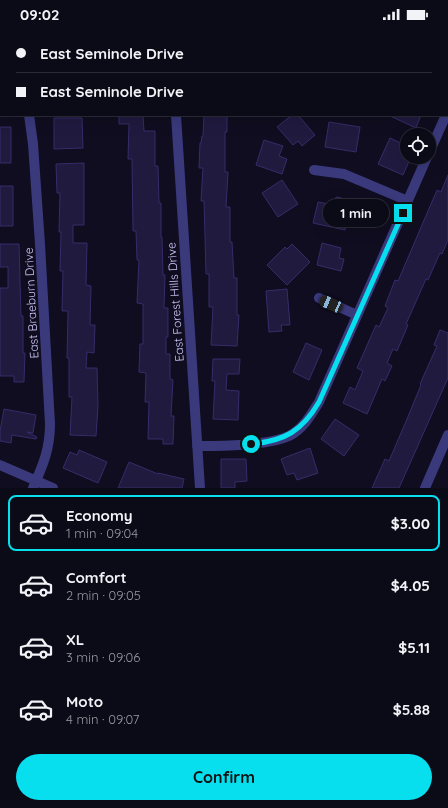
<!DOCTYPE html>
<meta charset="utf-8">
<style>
:root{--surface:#0b0a17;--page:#191824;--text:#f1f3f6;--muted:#9a9aa1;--line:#2b2b36;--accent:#07deee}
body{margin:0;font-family:Quicksand,sans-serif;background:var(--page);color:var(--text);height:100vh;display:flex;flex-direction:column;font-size:15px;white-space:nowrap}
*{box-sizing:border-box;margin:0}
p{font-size:13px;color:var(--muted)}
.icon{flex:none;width:22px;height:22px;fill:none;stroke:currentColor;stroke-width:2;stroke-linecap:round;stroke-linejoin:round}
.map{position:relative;height:460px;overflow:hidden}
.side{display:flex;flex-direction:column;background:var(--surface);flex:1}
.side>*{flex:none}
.hud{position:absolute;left:0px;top:0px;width:448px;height:88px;box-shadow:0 4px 16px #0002,0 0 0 1px var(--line);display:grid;align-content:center;height:88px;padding:0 16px;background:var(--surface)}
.buttons{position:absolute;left:400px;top:100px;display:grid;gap:8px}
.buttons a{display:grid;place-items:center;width:36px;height:36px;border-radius:50%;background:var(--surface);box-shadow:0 4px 16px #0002,0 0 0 1px var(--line);font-size:20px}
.end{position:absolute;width:18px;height:18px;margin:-9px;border:5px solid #07deee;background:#111;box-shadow:0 0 0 2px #111}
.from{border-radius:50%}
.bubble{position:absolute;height:28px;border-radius:14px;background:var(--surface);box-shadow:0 4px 16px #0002,0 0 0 1px var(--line);font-size:13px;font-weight:700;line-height:28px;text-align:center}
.car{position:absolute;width:12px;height:24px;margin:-12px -6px;border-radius:5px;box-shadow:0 0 3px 1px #0007;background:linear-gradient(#222 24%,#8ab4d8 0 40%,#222 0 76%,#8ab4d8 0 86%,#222 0)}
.hud b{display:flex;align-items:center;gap:14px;height:38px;font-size:15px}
.hud b+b{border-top:1px solid var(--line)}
.hud i{width:10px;height:10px;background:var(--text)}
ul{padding:7px 0 0;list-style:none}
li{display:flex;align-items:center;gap:12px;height:56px;margin:0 8px 6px;padding:0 8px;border:2px solid transparent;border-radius:8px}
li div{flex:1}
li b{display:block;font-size:15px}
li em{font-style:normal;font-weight:700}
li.on{border-color:var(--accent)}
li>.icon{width:36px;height:36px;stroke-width:1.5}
.primary-button{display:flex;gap:8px;margin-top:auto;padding:8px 16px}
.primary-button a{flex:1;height:46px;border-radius:24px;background:var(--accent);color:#111;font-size:16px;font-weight:700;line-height:46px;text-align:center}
.status{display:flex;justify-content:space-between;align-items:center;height:28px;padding:0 20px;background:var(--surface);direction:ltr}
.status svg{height:11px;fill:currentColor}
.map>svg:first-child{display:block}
.building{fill:#201a3f;stroke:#372c6a}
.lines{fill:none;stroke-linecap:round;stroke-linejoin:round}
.street{stroke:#3a397c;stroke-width:10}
.route{stroke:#07deee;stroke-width:5}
.labels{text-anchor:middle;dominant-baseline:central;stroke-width:4;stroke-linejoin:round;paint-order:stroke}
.street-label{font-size:12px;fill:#d0ccfd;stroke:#0f0d1f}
</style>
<div class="status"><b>09:02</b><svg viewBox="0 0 49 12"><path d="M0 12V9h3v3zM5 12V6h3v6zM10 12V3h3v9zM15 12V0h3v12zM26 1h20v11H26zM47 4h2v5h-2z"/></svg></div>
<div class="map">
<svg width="448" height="460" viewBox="0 0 448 460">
<rect width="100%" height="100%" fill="#0f0d1f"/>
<!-- building -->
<path class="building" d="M119,87H143L144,103H155V138H158L159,175H161V209H162L163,247H165L164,280H168V309H166V326H170V351L173,352L171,388H174L173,416H163V411H148L149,374H145L146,345L139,344L140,316H143V276L137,275L139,232H137L136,203H133L132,131H128L129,96H119Z
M204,87H227V104H225V144H228L226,179H230V214H232L234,250H237V287H239L237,318L211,317L213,279H209V246H206L204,173H201L203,140H199L200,115H201L202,108H203Z
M292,87H298L315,107L302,118L298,113L293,117L277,99Z
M388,87H421L416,100Z
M54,90H82L83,120L54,121Z
M329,94L360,99L356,124L325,119Z
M0,99H11V135H0Z
M390,110L407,118V129H411L403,147L378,136Z
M264,112L283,118L279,128L287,131L282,146L256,137Z
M84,135V197H73V215H87L86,257L91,258L90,297H95L94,325L87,324L86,340H97L98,378L96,408L70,407L72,369H69V330H67L68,283H62L63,243H60L61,204H59L60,165H57L56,136Z
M448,147V212L442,226L440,225L428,252L426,251L406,296L408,297L397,323L393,321L387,335L392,338L385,353L382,351L367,386L343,375L350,359L355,362L363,343L357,340L376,297L379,299L388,280L385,278L395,252L398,253L437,162L441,164Z
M282,152L298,176L278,189L262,165Z
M0,158H13V198H0Z
M336,169L351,172L345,202L313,195L318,174L334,177Z
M322,215L341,220L339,230L344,231L341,243L317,237Z
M0,216H19L21,288H23V325H25L24,354H14V348H0V260H8V239H0Z
M292,216L310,234L287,257L267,237L285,219L287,221Z
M287,261L290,297H281L282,303L269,304L266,263Z
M440,302L448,305V350L399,460H372L385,431L389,433L407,391L421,357L420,356L437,318L434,317Z
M306,315L322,322L309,352L293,344Z
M213,331H240L239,346H227L226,362L239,363L238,392L213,391L215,353H212Z
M4,381L36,387L33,405L27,404L37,409L36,411L12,407L11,415L0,413V403Z
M335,391L359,407L344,428L321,411Z
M310,420L318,445L297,452L294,445L287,447L281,431Z
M79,422L107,434L98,455L63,440L70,424L77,427Z
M221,431H246L247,453L235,454V460H221Z
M129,434L158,446V445L184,451L182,460H118Z"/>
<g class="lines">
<!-- street -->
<path class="street" d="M221,0L228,1
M23,1L33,0
M172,1V0
M330,1V0
M0,5L1,4
M447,63H448
M29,87L33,116L40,216L50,396C50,421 43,437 33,460
M176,87L200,460
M429,125L446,87
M314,142L344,146L408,173
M319,270L357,287
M197,418C222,418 267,418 289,408C303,401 311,387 319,374L427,129
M0,437L53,460
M425,460L448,407"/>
</g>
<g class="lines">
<!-- route -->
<path class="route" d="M251,416C285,413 302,403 319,374L403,185"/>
</g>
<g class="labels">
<!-- street labels -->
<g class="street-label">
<text transform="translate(175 274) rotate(-94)">East Forest Hills Drive</text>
<text transform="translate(31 275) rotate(-93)">East Braeburn Drive</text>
</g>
</g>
</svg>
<div class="buttons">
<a><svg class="icon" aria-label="locate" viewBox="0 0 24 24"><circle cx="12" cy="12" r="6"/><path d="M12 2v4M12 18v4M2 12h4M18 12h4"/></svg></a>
</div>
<i class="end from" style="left:251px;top:416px"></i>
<i class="end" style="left:403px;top:185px"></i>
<div class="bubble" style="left:323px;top:171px;width:66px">1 min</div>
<i class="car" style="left:331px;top:276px;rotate:293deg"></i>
<div class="hud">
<b><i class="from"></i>East Seminole Drive</b>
<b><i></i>East Seminole Drive</b>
</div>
</div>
<section class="side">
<ul>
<li class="on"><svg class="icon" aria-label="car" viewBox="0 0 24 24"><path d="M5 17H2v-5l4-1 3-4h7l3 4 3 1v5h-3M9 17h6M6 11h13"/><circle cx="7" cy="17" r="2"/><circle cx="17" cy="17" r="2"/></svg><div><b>Economy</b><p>1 min · 09:04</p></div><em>$3.00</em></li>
<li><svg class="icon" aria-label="car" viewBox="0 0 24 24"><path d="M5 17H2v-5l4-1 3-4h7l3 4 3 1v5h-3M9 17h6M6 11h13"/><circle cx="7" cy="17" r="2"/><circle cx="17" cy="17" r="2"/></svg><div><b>Comfort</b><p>2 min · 09:05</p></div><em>$4.05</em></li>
<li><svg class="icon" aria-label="car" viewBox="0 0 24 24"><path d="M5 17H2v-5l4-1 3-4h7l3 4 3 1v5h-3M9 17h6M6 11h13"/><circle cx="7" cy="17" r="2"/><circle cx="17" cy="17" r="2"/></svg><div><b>XL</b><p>3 min · 09:06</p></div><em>$5.11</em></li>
<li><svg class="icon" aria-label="car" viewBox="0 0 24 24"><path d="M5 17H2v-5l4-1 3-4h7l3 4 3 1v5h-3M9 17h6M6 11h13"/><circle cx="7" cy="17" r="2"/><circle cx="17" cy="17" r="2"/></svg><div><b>Moto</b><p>4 min · 09:07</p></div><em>$5.88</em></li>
</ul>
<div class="primary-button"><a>Confirm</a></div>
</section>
